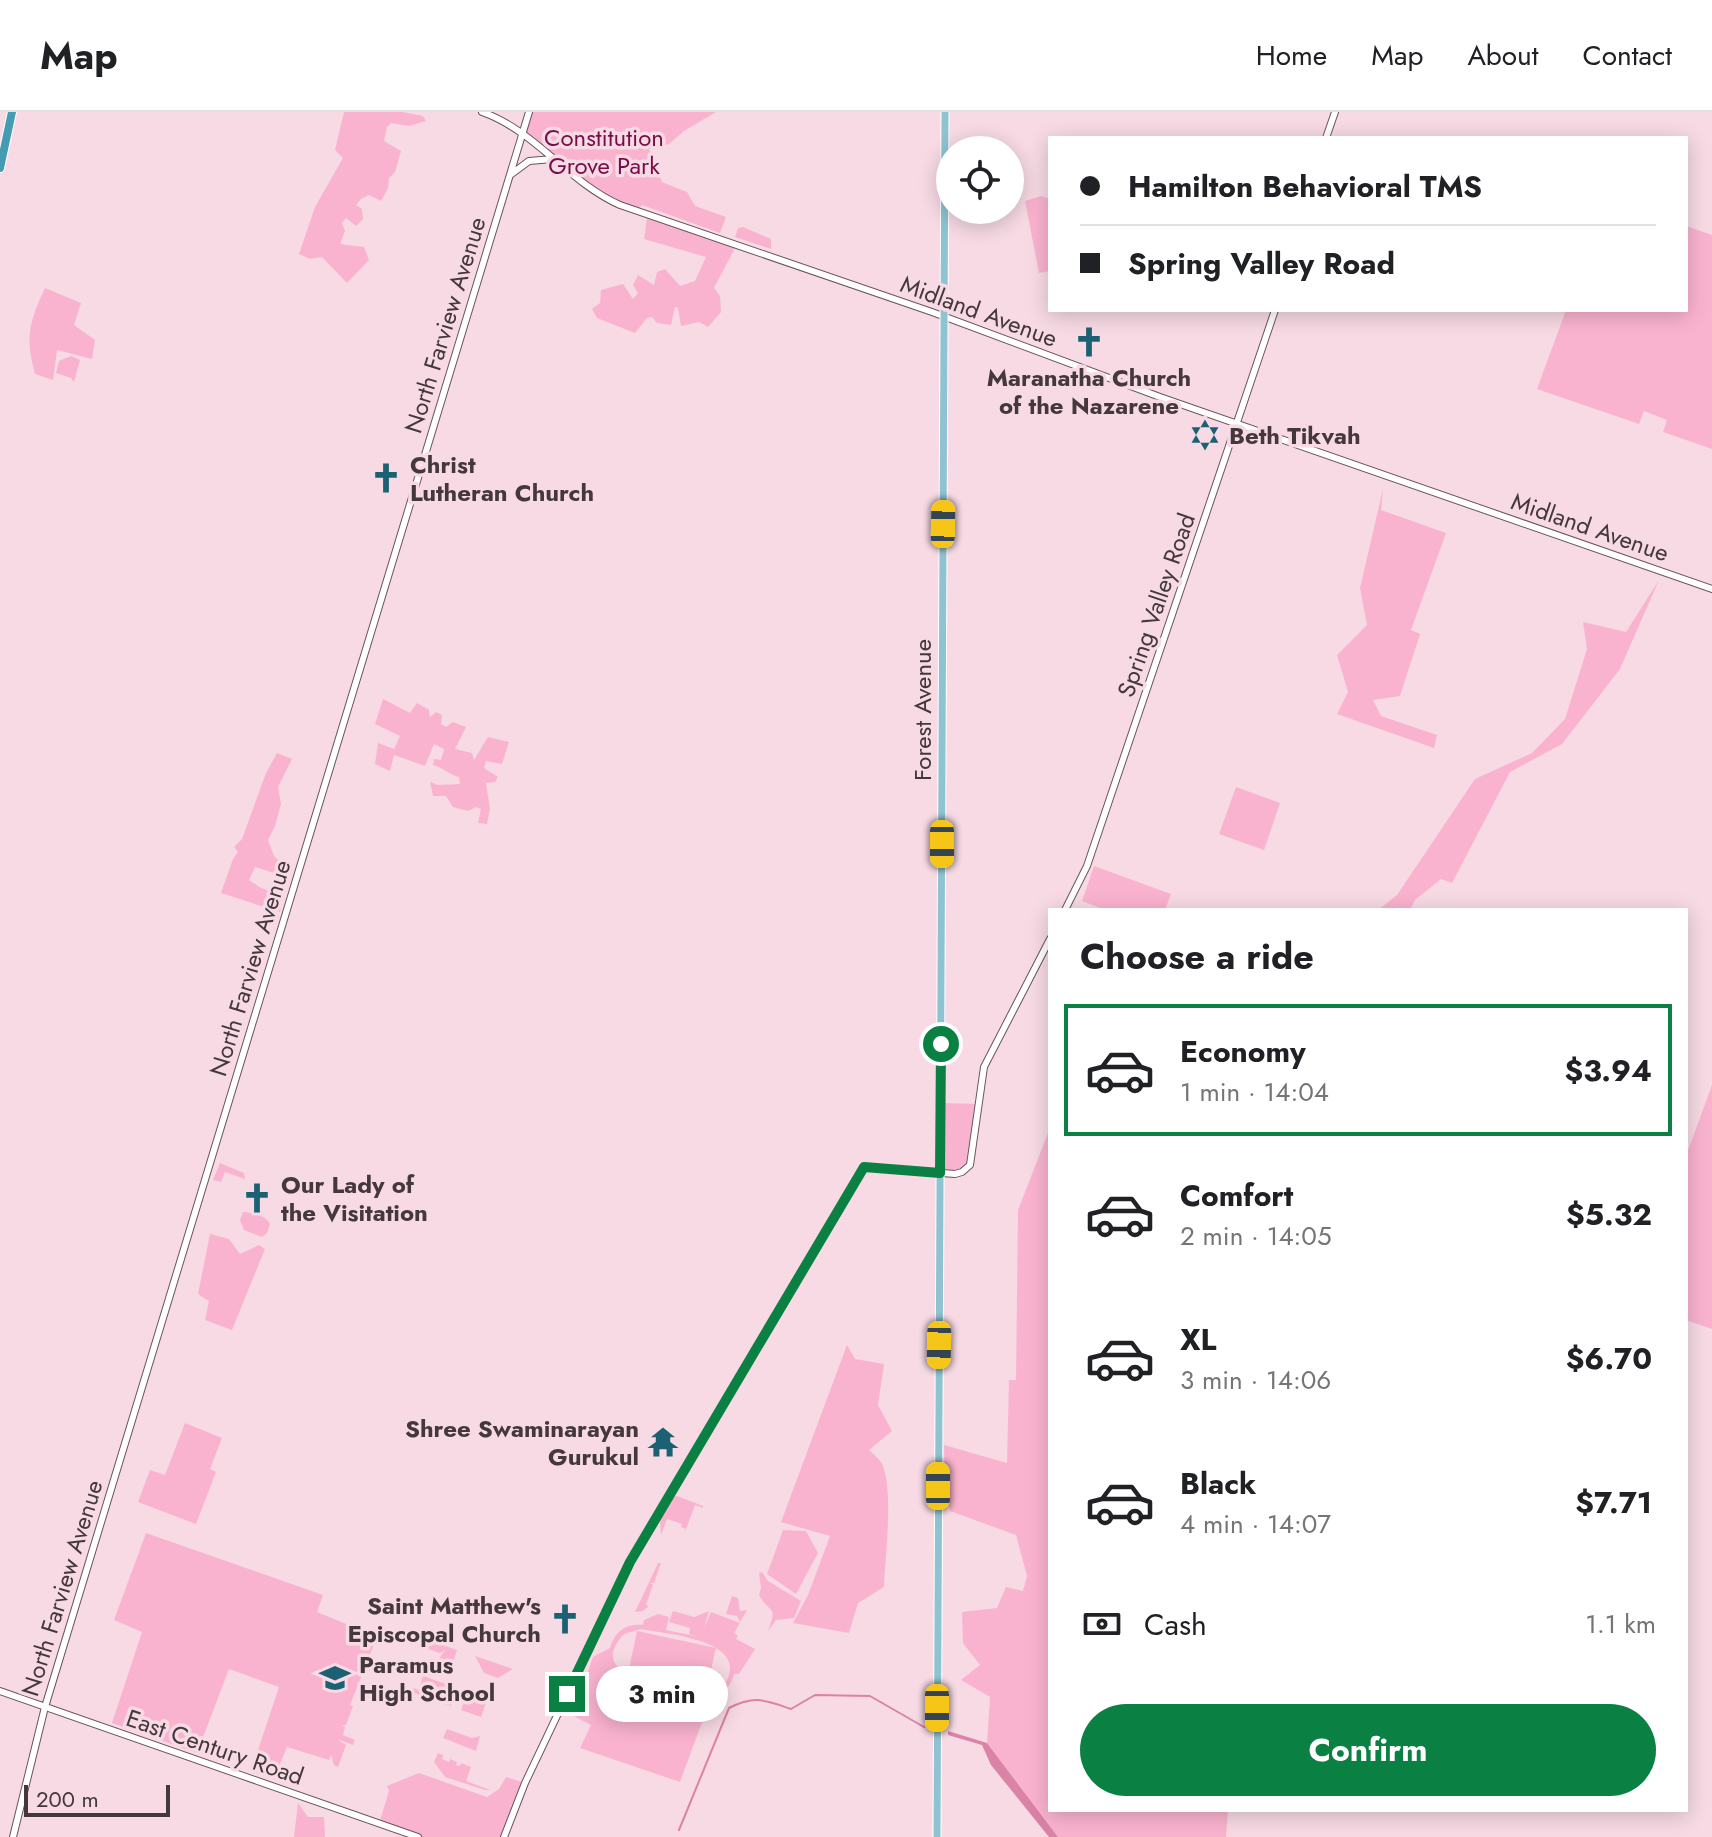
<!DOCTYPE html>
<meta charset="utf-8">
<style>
:root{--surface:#fff;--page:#f2f2f2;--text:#202124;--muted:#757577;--line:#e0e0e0;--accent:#0b8043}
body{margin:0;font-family:Jost,sans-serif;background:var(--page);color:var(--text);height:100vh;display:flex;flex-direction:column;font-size:30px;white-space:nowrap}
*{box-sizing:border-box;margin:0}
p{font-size:26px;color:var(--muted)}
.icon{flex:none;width:44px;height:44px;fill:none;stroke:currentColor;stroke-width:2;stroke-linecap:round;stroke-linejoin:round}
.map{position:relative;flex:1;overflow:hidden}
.drawer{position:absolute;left:1048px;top:796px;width:640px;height:904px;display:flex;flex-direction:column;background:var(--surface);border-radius:0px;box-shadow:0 4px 20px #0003}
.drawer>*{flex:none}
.banner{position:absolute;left:1048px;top:24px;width:640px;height:176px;border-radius:0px;box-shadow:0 4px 20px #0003;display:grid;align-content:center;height:176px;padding:0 32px;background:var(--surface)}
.controls{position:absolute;left:936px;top:24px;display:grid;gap:16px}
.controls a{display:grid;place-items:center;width:88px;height:88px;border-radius:50%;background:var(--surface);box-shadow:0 4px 20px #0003;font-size:40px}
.scale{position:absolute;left:24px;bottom:20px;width:146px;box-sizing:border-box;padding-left:8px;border:4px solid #44383d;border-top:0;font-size:22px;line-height:28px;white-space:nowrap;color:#44383d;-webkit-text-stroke:6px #f7dae4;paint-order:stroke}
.end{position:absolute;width:36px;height:36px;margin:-18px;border:10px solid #0b8043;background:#fff;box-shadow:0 0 0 4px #fff}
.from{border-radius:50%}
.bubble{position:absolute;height:56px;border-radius:28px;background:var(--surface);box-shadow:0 4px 20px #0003;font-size:26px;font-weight:700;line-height:56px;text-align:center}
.car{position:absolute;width:24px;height:48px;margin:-24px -12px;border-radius:10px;box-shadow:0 0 6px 2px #0007;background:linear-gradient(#f5c518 24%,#345 0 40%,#f5c518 0 76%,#345 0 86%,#f5c518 0)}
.banner b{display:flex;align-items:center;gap:28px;height:76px;font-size:30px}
.banner b+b{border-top:2px solid var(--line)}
.banner i{width:20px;height:20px;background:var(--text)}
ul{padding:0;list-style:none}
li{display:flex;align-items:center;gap:24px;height:132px;margin:0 16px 12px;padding:0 16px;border:4px solid transparent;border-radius:0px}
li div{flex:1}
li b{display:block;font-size:30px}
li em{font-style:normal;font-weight:700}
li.selected{border-color:var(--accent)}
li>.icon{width:72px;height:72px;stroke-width:1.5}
h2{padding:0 32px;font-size:36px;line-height:96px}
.pay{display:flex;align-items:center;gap:20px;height:88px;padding:0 32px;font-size:30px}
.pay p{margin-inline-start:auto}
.action{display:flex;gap:16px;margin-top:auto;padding:16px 32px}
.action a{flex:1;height:92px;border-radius:48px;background:var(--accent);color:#fff;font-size:32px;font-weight:700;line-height:92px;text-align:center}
header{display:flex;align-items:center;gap:48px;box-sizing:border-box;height:112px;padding:0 40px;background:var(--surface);border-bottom:2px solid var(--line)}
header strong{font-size:38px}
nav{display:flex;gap:44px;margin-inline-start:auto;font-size:28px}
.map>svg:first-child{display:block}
.green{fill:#fab3cf;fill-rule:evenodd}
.water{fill:#db82a7}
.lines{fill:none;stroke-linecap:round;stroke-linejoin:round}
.stream{stroke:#db82a7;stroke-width:2}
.secondary-casing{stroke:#6b535c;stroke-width:8}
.primary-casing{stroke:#fff;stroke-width:9}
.highway-casing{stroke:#fff;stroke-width:10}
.secondary{stroke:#fff;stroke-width:6}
.primary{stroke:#8fc3d1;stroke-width:7}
.highway{stroke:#459bb2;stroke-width:8}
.route{stroke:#0b8043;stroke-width:10}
.labels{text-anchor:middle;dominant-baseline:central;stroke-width:7;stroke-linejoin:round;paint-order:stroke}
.park-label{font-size:24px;fill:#780c49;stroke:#f7dae4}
.street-label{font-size:24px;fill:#44383d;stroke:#f7dae4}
.poi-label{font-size:24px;font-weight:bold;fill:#44383d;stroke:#f7dae4;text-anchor:start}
</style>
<header>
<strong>Map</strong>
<nav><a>Home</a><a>Map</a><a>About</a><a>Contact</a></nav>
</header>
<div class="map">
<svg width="1712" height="1725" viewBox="0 0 1712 1725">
<rect width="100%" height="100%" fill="#f7dae4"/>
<!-- green -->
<path class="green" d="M344,0H403L423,4L426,9L409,14L391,11L387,15L384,29L401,39L395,60L389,66L388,76L381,89L369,83L361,87L356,93L362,97L363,107L356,114L346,106L342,111L345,119L340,132L364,135L369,148L347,171L322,145L310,147L299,142L315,95L343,46L335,38Z
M529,0H716L684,19L669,32L649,37L662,70L687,80L695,94L726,105L720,121L642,93L637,99L611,89L523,21Z
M1041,84L1050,87V159L1039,161L1025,89Z
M647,106L735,136L714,176L720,184L721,200L708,215L699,210L681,214L678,196L675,195L671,213L657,211L652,205L647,206L635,221L597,206L592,197L600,191L601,178L623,172L633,187L638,181L633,173L638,163L654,173L657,160L665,157L680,174L695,169L706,145L644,127Z
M1686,114L1712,123V337L1663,320L1667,308L1644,299L1639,312L1537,277L1566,198H1686Z
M743,115L771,127V137L735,125L738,116Z
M45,176L81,191L74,213L95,228L92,247L57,238L53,268L35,262C25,225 29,210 45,176Z
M71,244L80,248L74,270L71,266L56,261L59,249Z
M1383,377L1381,398L1446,421L1411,518L1420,522L1400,584L1373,588L1381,604L1437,623L1434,636L1337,602L1348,580L1337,543L1367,513L1360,476Z
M1659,468L1620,557L1562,632L1510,660L1452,771L1441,767L1415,788L1410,798H1378L1397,783L1475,667L1532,641L1565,607L1587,537L1583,510L1626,520Z
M383,587L410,601L417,591L429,598L430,605L436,600L442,603L441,612L446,615L453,610L466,615L455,637L472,641L474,648L488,625L509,630L502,652L486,649L484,656L498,665L495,670L486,671L490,697L487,712L478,711L481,697L476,695L468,699L453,695L446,684H433L430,670L438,673L460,672L459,665C449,663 443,655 433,653L434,647L441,648L444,637L434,632L425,654L394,643L390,659L375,652L378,631L394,637L400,624L375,612Z
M277,641L292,647L278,675L281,692L275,714L268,728L274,744L288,758L283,764L255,755L249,768L261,776L277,781L285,777L280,800L221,781L233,747L238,740L234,735L242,727L266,661Z
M1236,675L1280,691L1264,738L1219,722Z
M1094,754L1171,782L1165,798H1106L1082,789Z
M1712,973V1217L1686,1208V1044Z
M941,991L978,992L973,1045L962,1060L940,1061Z
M1050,1016V1698H1228L1226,1725H1058L987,1631L990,1585L961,1568L980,1553L963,1531L962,1500L997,1496L1006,1475L1023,1479L1027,1464L1016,1423L950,1399L945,1372L944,1333L1007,1351L1009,1268H1016L1018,1098Z
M220,1051L244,1061L245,1067L225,1060L221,1070L213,1068Z
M243,1100C252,1101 266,1103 270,1112L267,1121L262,1125L244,1118L240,1108Z
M210,1122L229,1127L240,1142L259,1133L265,1137L232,1218L205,1208L209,1189L198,1182Z
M847,1233L855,1247L884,1252L878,1293L892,1319L869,1338C874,1343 879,1346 882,1352C894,1379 885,1444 884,1475L858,1491L849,1521L793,1511L808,1483L830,1424L781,1410Z
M185,1311L222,1326L210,1357L216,1360L196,1412L138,1390L150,1358L165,1363Z
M677,1384L703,1394V1396L695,1393L686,1417L681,1415L682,1412L667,1407L661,1423L660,1409L673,1385Z
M783,1418L806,1419L818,1441L796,1482L767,1462Z
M146,1421L323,1483L317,1500L368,1521L373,1535L350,1593L353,1594L346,1613H342L345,1615L343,1623L355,1628L353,1633L337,1627L346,1633L338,1655L334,1653L331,1643L329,1648L287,1635L274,1667L251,1659L279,1575L229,1557L197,1641L112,1611L142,1520L114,1508Z
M658,1451H661L654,1471H650L653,1473L646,1493L649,1494L643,1499L635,1500Z
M762,1460L768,1469L801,1489L794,1506L776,1508L768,1519C778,1492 770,1503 759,1483L761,1476L759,1461Z
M732,1484L738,1486L740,1499L747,1498L740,1510L737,1504L726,1502Z
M673,1499L694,1505L709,1499L704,1516L711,1500L740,1511L734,1521L738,1524L736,1527L755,1537L739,1562H734C731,1577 719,1584 704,1585L697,1602L704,1605L680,1670L580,1636L591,1613L560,1597L578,1559L587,1562L593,1545L610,1536C614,1520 626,1511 643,1513L644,1508L658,1502L669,1505L666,1518L700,1525L689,1522L690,1516L669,1510ZM641,1517C665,1522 740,1527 729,1563C727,1571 720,1578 712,1580C700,1583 682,1576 670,1573C645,1568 589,1560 624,1522Z
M637,1519L716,1536L706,1579L628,1562Z
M428,1528L457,1538L452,1553L439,1547L445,1538L440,1541L428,1537Z
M475,1544L513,1557L498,1566L484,1561Z
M423,1564L449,1573L448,1584L444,1587L452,1590L451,1594L437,1589L438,1584L436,1588L411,1580L413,1576L427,1581L419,1577Z
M469,1576L489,1582L481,1605L461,1598Z
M447,1617L472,1626L480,1624L476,1639L443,1626Z
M438,1641L443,1643L442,1647L449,1650L450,1647L457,1650L456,1653L460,1654L461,1651L471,1655L466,1669L490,1678H485L445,1665L434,1650Z
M419,1661L487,1685L499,1677L506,1665L525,1671L500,1725H418L379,1712L389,1679L387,1674Z
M298,1691L308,1705H324L325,1725H294Z"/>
<!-- water -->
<path class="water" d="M948,1619L987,1631L1058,1725H1049L991,1653L982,1633L948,1623Z"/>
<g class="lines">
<!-- stream -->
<path class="stream" d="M679,1718L729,1596C755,1583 764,1588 791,1597L815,1583L870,1584L924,1615"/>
<!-- secondary casing -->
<g class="secondary-casing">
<path id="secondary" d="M482,0C536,19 568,70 620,93L932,200L1160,285L1712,477
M1326,26L1335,0
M510,63L529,49L553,47
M1065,798L1087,754L1275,198
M0,1579L418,1725
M13,1725L45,1595L529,0
M504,1725L525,1671L630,1450L864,1055L955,1062L962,1060L970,1053L984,955L1050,827"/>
</g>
<!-- primary casing -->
<g class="primary-casing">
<path id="primary" d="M937,1725L945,0"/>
</g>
<!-- highway casing -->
<g class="highway-casing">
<path id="highway" d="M0,56L12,0"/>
</g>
<!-- secondary -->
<use href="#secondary" class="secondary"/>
<!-- primary -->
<use href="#primary" class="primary"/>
<!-- highway -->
<use href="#highway" class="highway"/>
</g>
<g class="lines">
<!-- route -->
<path class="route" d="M567,1582L630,1450L864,1055L940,1061L941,932"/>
</g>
<!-- icons -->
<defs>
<g id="church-bare" transform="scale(2.4)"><path d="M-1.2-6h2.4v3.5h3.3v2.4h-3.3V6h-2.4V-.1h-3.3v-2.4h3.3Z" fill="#1c6173" stroke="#f7dae4" stroke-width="2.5" paint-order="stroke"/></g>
<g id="synagogue-bare" transform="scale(2.4)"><path d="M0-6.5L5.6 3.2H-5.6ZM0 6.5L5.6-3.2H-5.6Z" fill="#1c6173" stroke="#f7dae4" stroke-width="2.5" paint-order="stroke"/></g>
<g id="temple-bare" transform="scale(2.4)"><path d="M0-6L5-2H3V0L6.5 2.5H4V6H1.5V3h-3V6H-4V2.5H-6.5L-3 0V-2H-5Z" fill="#1c6173" stroke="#f7dae4" stroke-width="2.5" paint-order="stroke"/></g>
<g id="school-bare" transform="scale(2.4)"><path d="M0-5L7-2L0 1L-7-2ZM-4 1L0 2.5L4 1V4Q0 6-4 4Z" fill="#1c6173" stroke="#f7dae4" stroke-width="2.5" paint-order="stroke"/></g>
</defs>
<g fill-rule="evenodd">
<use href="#church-bare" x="1089" y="230"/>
<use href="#synagogue-bare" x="1205" y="323"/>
<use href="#church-bare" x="386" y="366"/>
<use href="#church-bare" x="257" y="1086"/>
<use href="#temple-bare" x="663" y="1330"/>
<use href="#church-bare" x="565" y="1507"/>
<use href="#school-bare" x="335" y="1566"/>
</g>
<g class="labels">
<!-- park labels -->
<g class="park-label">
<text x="604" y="25">Constitution<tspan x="604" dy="28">Grove Park</tspan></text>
</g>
<!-- street labels -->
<g class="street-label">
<text transform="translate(979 199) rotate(20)">Midland Avenue</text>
<text transform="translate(445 213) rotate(-73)">North Farview Avenue</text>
<text transform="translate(1590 415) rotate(19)">Midland Avenue</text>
<text transform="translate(1156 493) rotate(-71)">Spring Valley Road</text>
<text transform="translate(922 598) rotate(-90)">Forest Avenue</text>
<text transform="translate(250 856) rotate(-73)">North Farview Avenue</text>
<text transform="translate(62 1476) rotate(-73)">North Farview Avenue</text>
<text transform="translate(215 1635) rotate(19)">East Century Road</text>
</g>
<!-- poi labels -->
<g class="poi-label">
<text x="1089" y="265" text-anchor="middle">Maranatha Church<tspan x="1089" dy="28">of the Nazarene</tspan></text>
<text x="1229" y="323">Beth Tikvah</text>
<text x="410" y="352">Christ<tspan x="410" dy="28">Lutheran Church</tspan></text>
<text x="281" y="1072">Our Lady of<tspan x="281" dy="28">the Visitation</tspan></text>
<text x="639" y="1316" text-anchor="end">Shree Swaminarayan<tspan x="639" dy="28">Gurukul</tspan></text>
<text x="541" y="1493" text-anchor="end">Saint Matthew's<tspan x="541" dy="28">Episcopal Church</tspan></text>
<text x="359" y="1552">Paramus<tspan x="359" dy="28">High School</tspan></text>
</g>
</g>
</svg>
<div class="controls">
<a><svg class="icon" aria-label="locate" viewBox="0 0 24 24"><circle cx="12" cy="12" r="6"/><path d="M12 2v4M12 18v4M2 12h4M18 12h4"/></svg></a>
</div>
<div class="scale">200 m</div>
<i class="end from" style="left:941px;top:932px"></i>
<i class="end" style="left:567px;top:1582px"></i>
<div class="bubble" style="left:596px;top:1554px;width:132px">3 min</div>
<i class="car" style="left:943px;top:412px;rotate:1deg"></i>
<i class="car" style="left:942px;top:732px;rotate:180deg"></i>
<i class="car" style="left:939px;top:1233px;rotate:181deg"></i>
<i class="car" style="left:938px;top:1374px;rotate:0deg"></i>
<i class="car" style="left:937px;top:1596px;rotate:180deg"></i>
<div class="banner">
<b><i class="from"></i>Hamilton Behavioral TMS</b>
<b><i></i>Spring Valley Road</b>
</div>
<section class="drawer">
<h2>Choose a ride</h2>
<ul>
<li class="selected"><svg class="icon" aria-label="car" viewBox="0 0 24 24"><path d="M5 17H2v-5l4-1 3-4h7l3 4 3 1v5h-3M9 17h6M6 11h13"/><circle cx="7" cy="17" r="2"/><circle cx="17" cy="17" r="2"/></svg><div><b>Economy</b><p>1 min · 14:04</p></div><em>$3.94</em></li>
<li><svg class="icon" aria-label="car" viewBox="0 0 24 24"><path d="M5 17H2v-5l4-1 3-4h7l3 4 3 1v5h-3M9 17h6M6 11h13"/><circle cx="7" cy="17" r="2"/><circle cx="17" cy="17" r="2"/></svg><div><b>Comfort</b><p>2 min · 14:05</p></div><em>$5.32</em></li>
<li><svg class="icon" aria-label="car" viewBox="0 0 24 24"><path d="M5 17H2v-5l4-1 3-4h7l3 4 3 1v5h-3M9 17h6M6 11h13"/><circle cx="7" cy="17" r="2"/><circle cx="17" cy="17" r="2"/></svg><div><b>XL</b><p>3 min · 14:06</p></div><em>$6.70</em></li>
<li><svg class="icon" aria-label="car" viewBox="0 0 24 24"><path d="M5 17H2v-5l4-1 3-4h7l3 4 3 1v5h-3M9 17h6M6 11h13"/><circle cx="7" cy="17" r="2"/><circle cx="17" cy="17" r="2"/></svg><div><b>Black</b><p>4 min · 14:07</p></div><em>$7.71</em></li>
</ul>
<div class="pay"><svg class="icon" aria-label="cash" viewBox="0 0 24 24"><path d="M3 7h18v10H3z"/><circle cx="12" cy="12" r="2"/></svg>Cash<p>1.1 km</p></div>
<div class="action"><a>Confirm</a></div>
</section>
</div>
